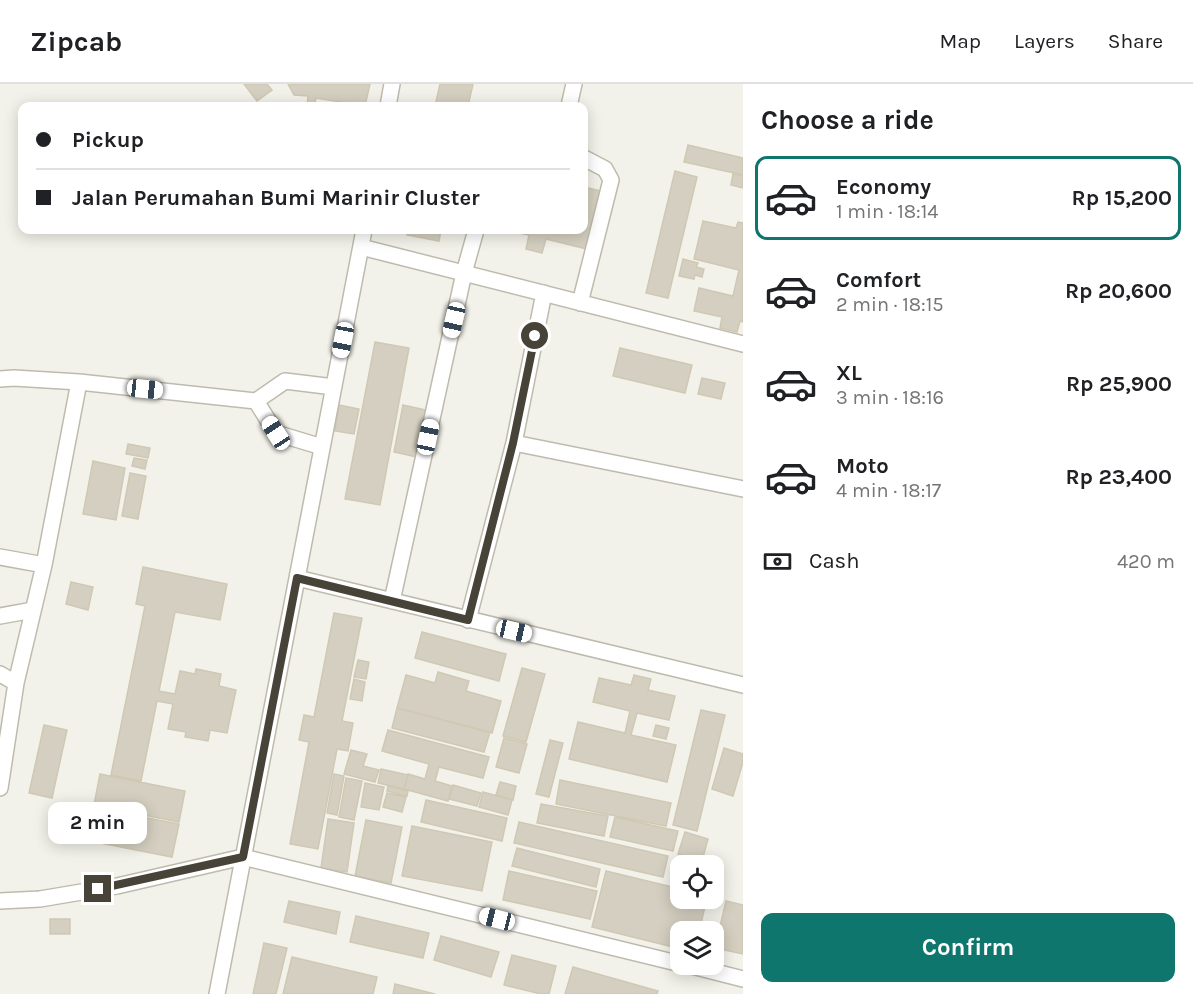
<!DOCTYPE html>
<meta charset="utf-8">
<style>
:root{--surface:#fff;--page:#f2f2f2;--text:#202124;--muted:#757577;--line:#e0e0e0;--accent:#0f766e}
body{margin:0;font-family:Karla,sans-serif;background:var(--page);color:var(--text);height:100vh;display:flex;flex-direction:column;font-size:22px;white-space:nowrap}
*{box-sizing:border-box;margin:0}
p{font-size:20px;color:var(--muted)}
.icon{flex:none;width:33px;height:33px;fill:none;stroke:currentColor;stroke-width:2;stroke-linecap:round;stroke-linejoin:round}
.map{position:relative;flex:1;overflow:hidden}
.drawer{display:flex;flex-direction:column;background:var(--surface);width:450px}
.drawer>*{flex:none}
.hud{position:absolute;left:18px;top:18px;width:570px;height:132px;border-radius:12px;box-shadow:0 3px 15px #0003;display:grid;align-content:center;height:132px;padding:0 18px;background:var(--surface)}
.fabs{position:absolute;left:670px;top:771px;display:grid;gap:12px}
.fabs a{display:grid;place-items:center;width:54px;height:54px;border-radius:12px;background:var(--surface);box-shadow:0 3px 15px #0003;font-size:30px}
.end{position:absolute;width:27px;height:27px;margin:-14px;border:8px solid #474338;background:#fff;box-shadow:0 0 0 3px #fff}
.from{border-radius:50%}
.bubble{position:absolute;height:42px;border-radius:12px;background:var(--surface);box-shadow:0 3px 15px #0003;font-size:20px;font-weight:700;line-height:42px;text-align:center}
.car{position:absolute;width:18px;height:36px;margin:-18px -9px;border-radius:8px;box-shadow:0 0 4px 2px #0007;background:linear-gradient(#fff 24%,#345 0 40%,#fff 0 76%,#345 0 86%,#fff 0)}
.hud b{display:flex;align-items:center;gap:21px;height:57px;font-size:22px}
.hud b+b{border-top:2px solid var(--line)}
.hud i{width:15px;height:15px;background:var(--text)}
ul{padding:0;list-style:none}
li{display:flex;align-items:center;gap:18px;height:84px;margin:0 12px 9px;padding:0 6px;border:3px solid transparent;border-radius:12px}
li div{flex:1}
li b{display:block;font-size:22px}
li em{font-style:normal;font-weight:700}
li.on{border-color:var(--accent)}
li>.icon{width:54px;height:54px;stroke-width:1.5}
h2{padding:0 18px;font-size:27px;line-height:72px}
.pay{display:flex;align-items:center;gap:15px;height:66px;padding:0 18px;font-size:22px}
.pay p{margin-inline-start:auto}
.primary-button{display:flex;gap:12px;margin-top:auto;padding:12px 18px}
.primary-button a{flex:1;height:69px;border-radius:12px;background:var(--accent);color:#fff;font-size:24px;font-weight:700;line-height:69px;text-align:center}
header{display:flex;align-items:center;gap:36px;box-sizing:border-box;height:84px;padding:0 30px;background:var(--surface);border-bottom:2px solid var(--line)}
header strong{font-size:28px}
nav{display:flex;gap:33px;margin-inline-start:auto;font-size:21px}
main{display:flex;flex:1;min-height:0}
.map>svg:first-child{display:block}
.building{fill:#d4cfc0;stroke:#cfc8b3;stroke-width:1.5}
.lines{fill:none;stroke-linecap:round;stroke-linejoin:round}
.minor-casing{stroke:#bebbad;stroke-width:18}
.minor{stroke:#fff;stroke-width:15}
.route{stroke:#474338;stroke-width:8}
</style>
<header>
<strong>Zipcab</strong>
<nav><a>Map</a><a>Layers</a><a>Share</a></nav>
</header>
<main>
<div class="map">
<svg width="743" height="910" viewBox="0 0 743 910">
<rect width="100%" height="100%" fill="#f3f2ea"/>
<!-- building -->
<path class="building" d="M244,0H267L272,6L257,17Z
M288,0H370L365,22L316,14L314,22H307L308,12L294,11Z
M440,0H473L468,22H435Z
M688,61L743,74V91L684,78Z
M675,87L697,93L668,214L646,209Z
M733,90L743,92V104L731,101Z
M584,103L605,108L591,166L546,155L542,169L526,165L529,151L505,146H584Z
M703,137L736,144L738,138L743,139V238L740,237L737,248L720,244L722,233L694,227L699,204L733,212L739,186L694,175Z
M409,146H441L439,157L407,151Z
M683,175L698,179L696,183L704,185L702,193L695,191L694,195L679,192Z
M375,258L409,264L380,421L345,415Z
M620,264L692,281L685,309L613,292Z
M702,294L725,299L721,315L698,310Z
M339,321L359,325L354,350L335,347Z
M403,321L426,326L417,373L394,368Z
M128,360L150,364L148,374L126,370Z
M134,374L147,376L145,385L132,382Z
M93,377L125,384L116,436L83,430Z
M130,389L146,392L138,435L122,432Z
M143,483L227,500L220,536L175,528L159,607L175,610L180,587L195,590L196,585L221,590L219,602L236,606L227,649L210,646L208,657L185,653L186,648L168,645L173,620L157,617L141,697L111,691L145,522L136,520Z
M71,498L93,503L88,526L66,520Z
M334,529L362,534L342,637L353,639L348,667L337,665L318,765L290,760L309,658L299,656L304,631L314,633Z
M422,548L506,570L499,597L415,574Z
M358,576L369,578L366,595L354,593Z
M522,584L545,590L526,658L503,652Z
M438,588L469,597L466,607L501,617L492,649L397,624L406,591L435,599Z
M634,591L651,595L648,606L675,612L669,636L637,629L631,651L676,661L667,698L569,675L578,638L625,649L630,627L593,618L599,594L631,601Z
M354,595L365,598L362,617L350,615Z
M397,624L490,648L484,668L392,644Z
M701,626L725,631L697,747L673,741Z
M44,641L67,646L52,714L29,709Z
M656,641L669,644L666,655L653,652Z
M388,646L489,673L483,694L439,683L435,697L452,702L448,717L404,705L408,690L425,695L429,680L382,667Z
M504,654L527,660L519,689L496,683Z
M550,656L563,659L549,713L536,710Z
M724,664L743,670V678L733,712L712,705Z
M351,666L367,670L363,682L379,686L375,698L344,690Z
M381,685L408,691L404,705L378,699Z
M100,690L185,707L179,738L94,721Z
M334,690L344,692L337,731L327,729Z
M346,694L362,697L354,736L339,733Z
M560,696L671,719L666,742L556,720Z
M500,698L516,702L513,716L496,711Z
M365,699L384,703L379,726L361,723Z
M453,701L481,709L477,722L449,715Z
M388,702L408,707L407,712L387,707Z
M483,708L512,716L508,731L479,723Z
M387,709L406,713L402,728L383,723Z
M426,716L507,734L502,757L421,738Z
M541,720L608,732L604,752L537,739Z
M101,725L179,740L172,773L95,758Z
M615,733L678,747L673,767L610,753Z
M328,735L354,739L347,788L321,784Z
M366,736L402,743L391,799L355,792Z
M519,738L668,772L663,793L514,759Z
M412,742L492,758L482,807L402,792Z
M685,748L708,755L702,777L678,770Z
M517,764L600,785L596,803L512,782Z
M509,787L597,807L590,835L503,816Z
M606,787L681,805V814H707L699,848H681V865L592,843Z
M289,817L340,828L336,850L284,838Z
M726,817L743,821V870L715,864Z
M356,832L429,849L423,874L350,858Z
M50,835H70V850H50Z
M441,852L499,868L491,893L434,876Z
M264,859L287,864L276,910H253Z
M512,871L556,882L549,910H541L504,901Z
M292,873L377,893L373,910H283Z
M573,883L658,907L657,910H565Z
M395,900L435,910H393Z"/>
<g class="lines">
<!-- minor casing -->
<g class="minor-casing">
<path id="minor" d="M388,22L392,0
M569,22L574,0
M361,163L743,260
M544,209L514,359L743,405
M580,219L611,96L605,85L584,74
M0,295L14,294L79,298L256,317L285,297L334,303
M256,317L276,349L322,363
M0,473L44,481
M297,494L743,601
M392,517L464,189L476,146
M0,532L33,526
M468,536L514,359
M0,590L16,599
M0,704L16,599L44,481L79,298
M0,817L40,815L117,802L243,773L681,880
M684,880L743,895
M217,910L364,146"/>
</g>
<!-- minor -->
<use href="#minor" class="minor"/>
</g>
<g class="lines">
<!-- route -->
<path class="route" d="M98,805L243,773L297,494L468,536L513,359L535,252"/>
</g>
</svg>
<div class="fabs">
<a><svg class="icon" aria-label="locate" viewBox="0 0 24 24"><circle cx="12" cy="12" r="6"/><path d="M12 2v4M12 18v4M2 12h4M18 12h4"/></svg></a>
<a><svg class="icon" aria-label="layers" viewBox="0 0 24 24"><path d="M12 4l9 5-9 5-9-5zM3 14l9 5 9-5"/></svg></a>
</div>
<i class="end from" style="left:535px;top:252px"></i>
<i class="end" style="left:98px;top:805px"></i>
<div class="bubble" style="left:48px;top:718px;width:99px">2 min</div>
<i class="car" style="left:454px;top:236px;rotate:193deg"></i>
<i class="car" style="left:343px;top:256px;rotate:191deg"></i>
<i class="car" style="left:145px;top:305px;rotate:96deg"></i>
<i class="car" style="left:276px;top:349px;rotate:327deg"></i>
<i class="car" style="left:428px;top:353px;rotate:12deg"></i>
<i class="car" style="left:514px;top:547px;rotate:103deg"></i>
<i class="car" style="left:497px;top:835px;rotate:284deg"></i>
<div class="hud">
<b><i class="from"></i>Pickup</b>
<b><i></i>Jalan Perumahan Bumi Marinir Cluster</b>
</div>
</div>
<section class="drawer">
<h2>Choose a ride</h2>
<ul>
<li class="on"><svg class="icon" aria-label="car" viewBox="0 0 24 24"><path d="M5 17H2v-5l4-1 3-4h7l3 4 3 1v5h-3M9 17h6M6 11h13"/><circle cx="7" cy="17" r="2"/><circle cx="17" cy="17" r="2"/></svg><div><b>Economy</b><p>1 min · 18:14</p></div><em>Rp 15,200</em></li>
<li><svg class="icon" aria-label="car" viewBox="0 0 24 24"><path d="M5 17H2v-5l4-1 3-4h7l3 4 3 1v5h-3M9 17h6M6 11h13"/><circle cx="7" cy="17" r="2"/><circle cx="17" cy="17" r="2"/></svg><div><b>Comfort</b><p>2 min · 18:15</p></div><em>Rp 20,600</em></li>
<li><svg class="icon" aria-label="car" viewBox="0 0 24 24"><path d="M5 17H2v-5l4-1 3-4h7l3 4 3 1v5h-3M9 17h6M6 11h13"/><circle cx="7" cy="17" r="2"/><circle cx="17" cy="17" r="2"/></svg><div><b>XL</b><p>3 min · 18:16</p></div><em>Rp 25,900</em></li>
<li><svg class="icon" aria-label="car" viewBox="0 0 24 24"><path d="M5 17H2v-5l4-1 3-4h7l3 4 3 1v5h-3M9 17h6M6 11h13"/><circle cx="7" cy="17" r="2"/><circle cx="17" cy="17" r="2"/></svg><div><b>Moto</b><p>4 min · 18:17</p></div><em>Rp 23,400</em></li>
</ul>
<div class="pay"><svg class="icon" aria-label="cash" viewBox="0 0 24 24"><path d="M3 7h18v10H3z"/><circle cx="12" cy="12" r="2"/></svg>Cash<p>420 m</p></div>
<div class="primary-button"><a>Confirm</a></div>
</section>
</main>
